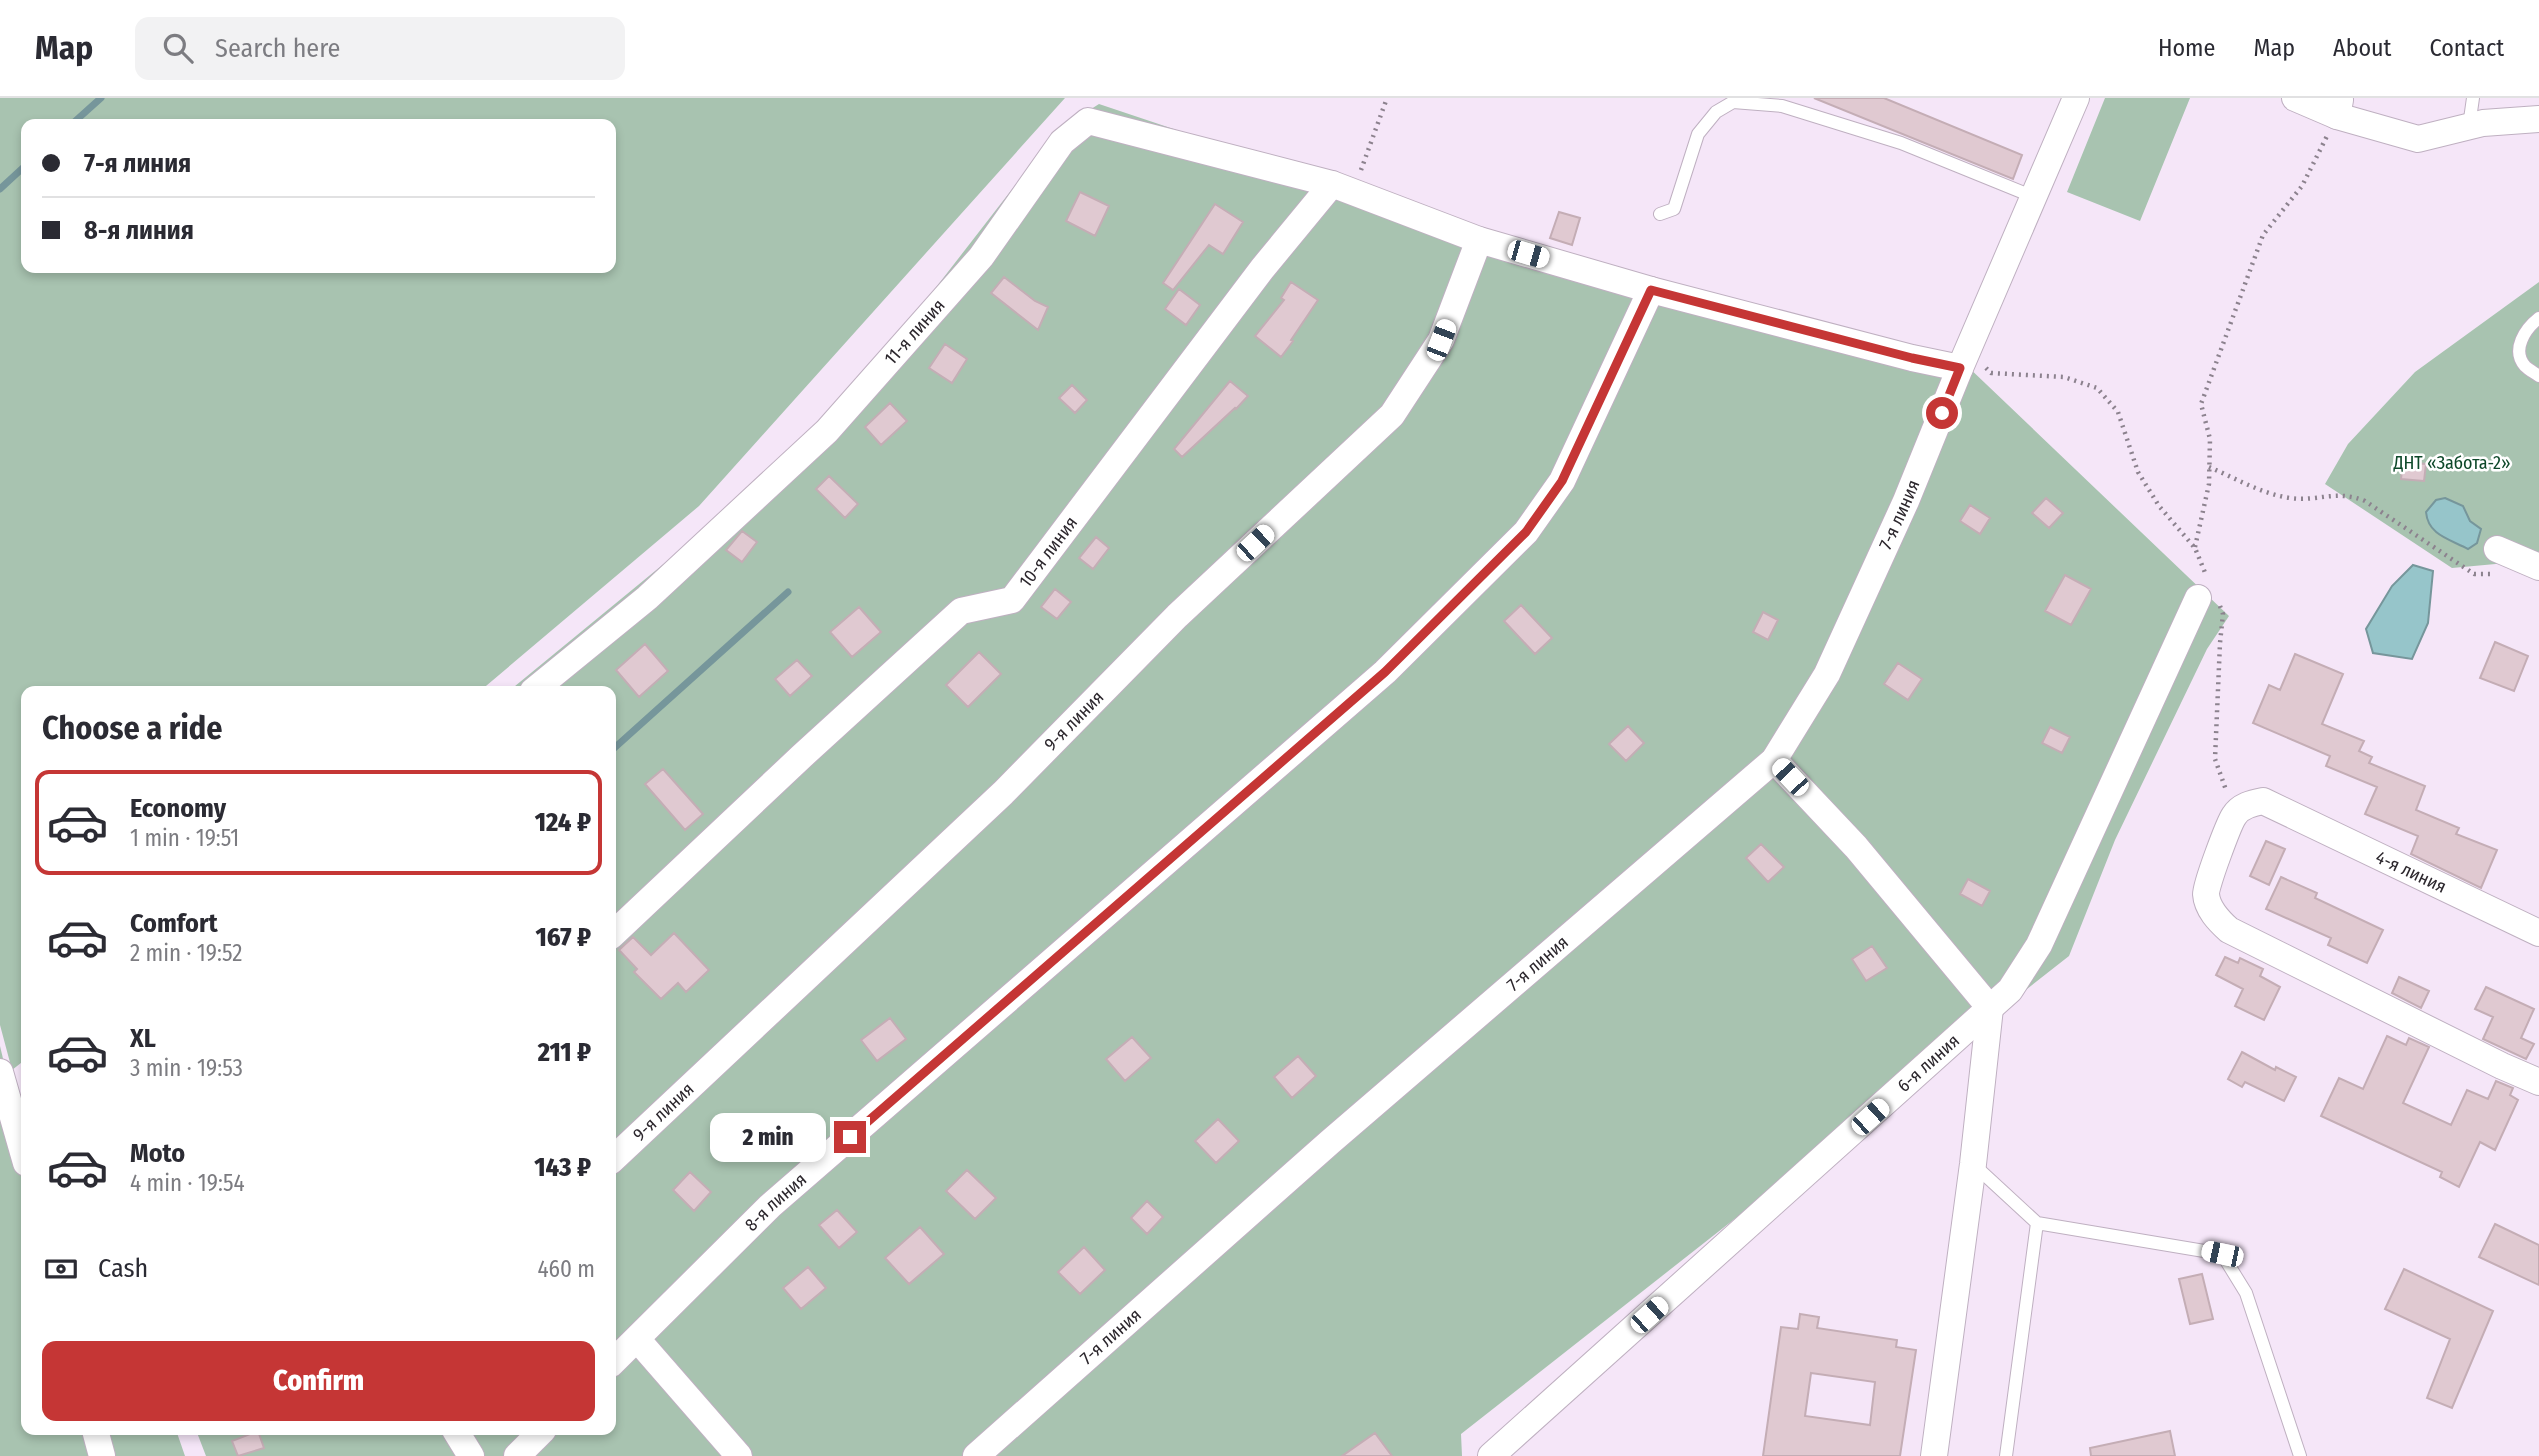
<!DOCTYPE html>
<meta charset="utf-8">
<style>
:root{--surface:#fff;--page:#f2f2f3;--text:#2b2b33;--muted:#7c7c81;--line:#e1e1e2;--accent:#c53635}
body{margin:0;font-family:"Fira Sans Condensed",sans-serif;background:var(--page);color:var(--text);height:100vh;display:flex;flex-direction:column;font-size:26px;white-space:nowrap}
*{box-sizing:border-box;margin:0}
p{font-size:23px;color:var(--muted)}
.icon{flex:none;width:38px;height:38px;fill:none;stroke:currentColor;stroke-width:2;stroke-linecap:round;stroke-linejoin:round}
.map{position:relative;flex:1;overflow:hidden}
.side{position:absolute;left:21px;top:588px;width:595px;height:749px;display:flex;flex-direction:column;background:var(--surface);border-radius:14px;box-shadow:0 4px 10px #0003}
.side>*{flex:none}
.banner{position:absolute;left:21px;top:21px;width:595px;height:154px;border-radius:14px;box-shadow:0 4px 10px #0003;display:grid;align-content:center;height:154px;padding:0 21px;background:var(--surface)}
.end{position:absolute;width:32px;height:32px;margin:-16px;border:9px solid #c53635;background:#fff;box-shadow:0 0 0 4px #fff}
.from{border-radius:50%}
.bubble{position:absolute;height:49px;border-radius:14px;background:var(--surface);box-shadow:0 4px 10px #0003;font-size:23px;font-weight:800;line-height:49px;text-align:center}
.car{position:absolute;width:21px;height:42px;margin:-21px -10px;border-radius:9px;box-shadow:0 0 5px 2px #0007;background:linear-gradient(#fff 24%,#345 0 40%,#fff 0 76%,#345 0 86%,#fff 0)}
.banner b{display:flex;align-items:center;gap:24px;height:66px;font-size:26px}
.banner b+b{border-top:2px solid var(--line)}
.banner i{width:18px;height:18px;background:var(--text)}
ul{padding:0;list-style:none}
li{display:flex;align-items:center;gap:21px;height:105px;margin:0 14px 10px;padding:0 7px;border:4px solid transparent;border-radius:14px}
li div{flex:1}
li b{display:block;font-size:26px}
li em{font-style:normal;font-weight:800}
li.active{border-color:var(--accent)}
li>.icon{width:63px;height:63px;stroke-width:1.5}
h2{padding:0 21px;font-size:32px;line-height:84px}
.pay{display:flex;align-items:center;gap:18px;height:77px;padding:0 21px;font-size:26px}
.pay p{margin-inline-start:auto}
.cta{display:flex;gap:14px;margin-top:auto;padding:14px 21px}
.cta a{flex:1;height:80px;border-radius:14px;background:var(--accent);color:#fff;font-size:28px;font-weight:800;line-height:80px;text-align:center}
header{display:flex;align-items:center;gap:42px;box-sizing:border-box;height:98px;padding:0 35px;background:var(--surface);border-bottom:2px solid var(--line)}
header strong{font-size:33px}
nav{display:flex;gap:38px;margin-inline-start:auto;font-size:24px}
.search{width:490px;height:63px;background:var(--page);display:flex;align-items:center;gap:18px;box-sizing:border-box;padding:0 24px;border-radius:14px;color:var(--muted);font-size:26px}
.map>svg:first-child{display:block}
.green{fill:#a8c3b0;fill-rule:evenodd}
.water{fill:#96c5ca;stroke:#76969b;stroke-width:2}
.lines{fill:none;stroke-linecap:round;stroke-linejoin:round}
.stream{stroke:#76969b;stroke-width:7}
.building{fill:#e0c9d1;stroke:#c4adb5;stroke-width:2;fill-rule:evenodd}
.service-casing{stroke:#bfb0c1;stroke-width:14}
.minor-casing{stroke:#bfb0c1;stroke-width:28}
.path{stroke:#8c828e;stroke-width:4.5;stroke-dasharray:2 5;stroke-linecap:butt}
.service{stroke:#fff;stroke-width:12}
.minor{stroke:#fff;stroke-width:26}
.route{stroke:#c53635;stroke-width:9}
.labels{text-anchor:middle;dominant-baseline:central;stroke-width:5;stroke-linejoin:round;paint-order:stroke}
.street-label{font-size:18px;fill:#2c272d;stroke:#fff}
.park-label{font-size:18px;fill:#0d4829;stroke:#fff}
</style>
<header>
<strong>Map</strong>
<div class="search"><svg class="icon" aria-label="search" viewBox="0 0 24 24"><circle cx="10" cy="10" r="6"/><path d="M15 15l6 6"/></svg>Search here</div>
<nav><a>Home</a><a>Map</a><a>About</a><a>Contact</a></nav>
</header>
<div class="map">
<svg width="2539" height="1358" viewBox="0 0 2539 1358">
<rect width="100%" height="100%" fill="#f5e6f8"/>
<!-- green -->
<path class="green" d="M0,0H1065L699,408L480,593H26V961L12,972L0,927ZM26,26H611V170H26Z
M2105,0H2190L2140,123L2067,94Z
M1099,6L1483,135L1965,266L2229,518L2207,551L2115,742L2069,858L1461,1336L1462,1358H206L196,1332H611V593H509L823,335L1058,32Z
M2539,184V462L2452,470L2325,386L2348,346L2415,274Z
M0,948L16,1015L26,1033V1332H176L185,1358H0Z"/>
<!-- water -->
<path class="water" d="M2445,400L2463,408L2470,423L2481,431L2477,445L2468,451C2449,441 2428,437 2426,414L2436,402Z
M2413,467L2433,473L2428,525L2412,561L2373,555L2366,531L2392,488Z"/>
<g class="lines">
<!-- stream -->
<path class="stream" d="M72,26L101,0
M0,91L26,67
M611,653L788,494"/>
</g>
<!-- building -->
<path class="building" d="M1814,0H1884L2022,57L2013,81Z
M1080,94L1109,108L1095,138L1066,123Z
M1215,106L1243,124L1223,156L1209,147L1173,192L1163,185Z
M1559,114L1580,120L1572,147L1550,140Z
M1004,179L1035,203L1048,209L1038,232L991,195Z
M1291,184L1318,202L1291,242L1293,243L1281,259L1255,238L1284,202L1281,200Z
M1179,191L1200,207L1186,227L1165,211Z
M945,246L967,261L952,285L929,270Z
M1230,283L1248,298L1236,311L1235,310L1182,359L1174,351Z
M1072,287L1087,302L1075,315L1059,300Z
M890,305L907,323L881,347L865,329Z
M2403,364L2426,366L2424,383L2401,381Z
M829,378L858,406L845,420L816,391Z
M2046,400L2063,415L2049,430L2032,415Z
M1970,407L1990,420L1980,436L1960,423Z
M742,433L757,444L742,464L726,452Z
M1096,439L1109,450L1093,471L1079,460Z
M2065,477L2091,491L2071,527L2045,513Z
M1055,491L1071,504L1057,521L1041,509Z
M1521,507L1552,540L1535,556L1504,523Z
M859,509L881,534L852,559L830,534Z
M1763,514L1778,522L1768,542L1753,534Z
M2495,544L2528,558L2514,593L2480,580Z
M645,546L668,573L639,599L616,572Z
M979,554L1001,576L968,609L946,587Z
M2295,556L2343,576L2322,626L2364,643L2359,653L2372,659L2369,665L2425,688L2416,712L2459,730L2456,736L2497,752L2481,790L2411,756L2418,738L2365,716L2377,689L2326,668L2330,658L2253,625L2269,587L2280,592Z
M797,562L812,578L790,598L775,581Z
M1898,565L1922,581L1908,602L1884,586Z
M1628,628L1644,645L1626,663L1609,646Z
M2050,629L2070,639L2062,655L2042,645Z
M663,671L703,716L685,732L645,686Z
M2266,743L2285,751L2269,787L2250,778Z
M1761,746L1784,769L1768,784L1746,760Z
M2281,779L2317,795L2315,800L2383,832L2367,865L2328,847L2331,840L2266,811Z
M1968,781L1990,793L1982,808L1960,796Z
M674,835L709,872L686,894L678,885L661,901L634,874L637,871L619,852L633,839L651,857Z
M1872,848L1887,870L1866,883L1852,861Z
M2225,859L2238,865L2240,860L2263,871L2260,878L2280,889L2264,922L2235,908L2243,891L2216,877Z
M2399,879L2429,893L2421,910L2392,895Z
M2486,889L2534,911L2521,940L2534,946L2526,961L2483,941L2493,919L2475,911Z
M890,920L906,941L877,963L861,942Z
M2387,938L2406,947L2409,940L2429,949L2403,1005L2451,1027L2467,992L2488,1001L2496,983L2513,990L2510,997L2518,1002L2495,1052L2480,1044L2459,1089L2440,1079L2442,1074L2321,1018L2339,980L2363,991Z
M1132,939L1151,960L1125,983L1106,961Z
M2242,954L2275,972L2276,969L2296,979L2284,1003L2245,984L2242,989L2228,981Z
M1298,958L1316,978L1292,1000L1274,979Z
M768,1019L779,1032L766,1044L754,1031Z
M1218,1021L1239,1043L1216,1065L1195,1043Z
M967,1072L996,1100L975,1121L946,1093Z
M690,1074L711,1094L694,1113L673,1092Z
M1147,1103L1163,1119L1147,1136L1131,1120Z
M837,1112L857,1134L839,1150L819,1127Z
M2495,1126L2539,1147V1187L2479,1159Z
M920,1129L944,1156L909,1186L885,1160Z
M1084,1149L1105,1172L1080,1196L1058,1174Z
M808,1169L826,1190L801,1211L783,1190Z
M2404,1171L2493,1213L2452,1310L2427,1300L2450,1241L2385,1211Z
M2202,1176L2213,1221L2190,1226L2179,1181Z
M1800,1216L1819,1219L1817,1230L1897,1242L1896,1249L1916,1252L1900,1358H1763L1781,1229L1798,1231ZM1811,1275L1875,1284L1870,1327L1805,1318Z
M258,1333L264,1350L238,1358L232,1343Z
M2170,1333L2175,1358H2091L2090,1350Z
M1375,1335L1392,1358H1342Z"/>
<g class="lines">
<!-- service casing -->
<g class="service-casing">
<path id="service" d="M2469,28L2473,0
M1660,116L1674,111L1698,36L1716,14L1733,4L1782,8L1901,45L2034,99
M2539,220C2525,231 2511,252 2525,268C2529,272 2535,275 2539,278
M1973,1066L2037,1125L2006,1358
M2037,1125L2222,1156L2246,1195L2300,1358"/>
</g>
<!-- minor casing -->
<g class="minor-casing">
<g id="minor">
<path d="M2295,0L2337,18L2340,2"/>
<path d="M2337,18L2418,41L2483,25L2539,21"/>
<path d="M2497,451L2539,469"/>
<path id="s1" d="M533,593L647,500L827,333L981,159L1062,44L1088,23L1332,86L1479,142L1651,192L1912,260L1960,270"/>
<path d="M1774,662L1856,749L1990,910L1973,1066L1934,1358"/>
<path d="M2539,835L2263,703C2252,705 2240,708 2234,718C2229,725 2205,789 2206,796C2207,811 2219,823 2229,832L2502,968L2539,984"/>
<path id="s2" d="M611,838L802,658L961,513L1012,502L1262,171L1332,86"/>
<path d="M0,974L26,1065"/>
<path id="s3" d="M611,1063L1003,695L1177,518L1392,317L1441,242L1479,142"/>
<path d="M637,1241L739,1358"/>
<path id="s4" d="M611,1266L770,1108L1385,574L1526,434L1562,383L1651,192"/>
<path d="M95,1332L102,1358"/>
<path d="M455,1332L471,1358"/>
<path d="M517,1358L543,1332"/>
<path id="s5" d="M976,1358L1330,1044L1774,662L1827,576L1906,403L1960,270L2076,0"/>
<path id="s6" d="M1491,1358L2010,892L2039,847L2198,500"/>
</g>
</g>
<!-- path -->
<path class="path" d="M1361,72L1387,0
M1986,270L1991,275L2064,279L2097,290L2118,314L2138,374L2159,408L2195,450L2206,477
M2209,369C2235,380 2262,396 2290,400C2318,404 2336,391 2365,403L2474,476H2491
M2195,449L2209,386L2210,341L2201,306L2263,137L2302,88L2328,36
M2220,508L2223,516L2220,545L2215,661L2226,692"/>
<!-- service -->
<use href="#service" class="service"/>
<!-- minor -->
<use href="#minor" class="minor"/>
</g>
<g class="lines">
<!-- route -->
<path class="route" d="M850,1039L1385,574L1526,434L1562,383L1651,192L1912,260L1960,270L1942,315"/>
</g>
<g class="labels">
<!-- street labels -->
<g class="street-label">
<text stroke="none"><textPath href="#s1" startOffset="525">11-я линия</textPath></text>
<text stroke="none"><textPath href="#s5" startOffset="1335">7-я линия</textPath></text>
<text stroke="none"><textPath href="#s2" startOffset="590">10-я линия</textPath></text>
<text stroke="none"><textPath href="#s3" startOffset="639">9-я линия</textPath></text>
<text transform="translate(2411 774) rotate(25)">4-я линия</text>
<text stroke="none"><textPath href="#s5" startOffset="747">7-я линия</textPath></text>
<text stroke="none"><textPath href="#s6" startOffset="588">6-я линия</textPath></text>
<text stroke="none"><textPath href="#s3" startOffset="72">9-я линия</textPath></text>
<text stroke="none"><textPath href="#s4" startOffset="231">8-я линия</textPath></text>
<text stroke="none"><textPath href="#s5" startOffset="180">7-я линия</textPath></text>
</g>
<!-- park labels -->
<g class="park-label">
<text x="2452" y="365">ДНТ «Забота-2»</text>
</g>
</g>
</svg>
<i class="end from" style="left:1942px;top:315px"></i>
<i class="end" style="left:850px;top:1039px"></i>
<div class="bubble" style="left:710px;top:1015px;width:116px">2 min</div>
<i class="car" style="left:1528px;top:156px;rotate:106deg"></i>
<i class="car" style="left:1441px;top:242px;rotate:21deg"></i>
<i class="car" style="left:1255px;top:445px;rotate:47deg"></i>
<i class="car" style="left:1790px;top:679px;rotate:317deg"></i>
<i class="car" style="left:1870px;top:1019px;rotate:48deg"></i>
<i class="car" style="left:2222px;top:1156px;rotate:282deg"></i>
<i class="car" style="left:1649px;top:1217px;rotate:48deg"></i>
<div class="banner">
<b><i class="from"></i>7-я линия</b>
<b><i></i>8-я линия</b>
</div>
<section class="side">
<h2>Choose a ride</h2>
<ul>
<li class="active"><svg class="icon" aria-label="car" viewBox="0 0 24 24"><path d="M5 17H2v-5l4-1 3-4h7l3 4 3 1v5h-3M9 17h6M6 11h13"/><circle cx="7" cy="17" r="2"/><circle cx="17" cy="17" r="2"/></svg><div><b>Economy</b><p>1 min · 19:51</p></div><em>124 ₽</em></li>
<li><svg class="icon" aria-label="car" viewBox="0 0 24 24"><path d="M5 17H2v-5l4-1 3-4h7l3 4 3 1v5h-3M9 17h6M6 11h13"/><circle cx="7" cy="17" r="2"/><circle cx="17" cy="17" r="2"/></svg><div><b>Comfort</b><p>2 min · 19:52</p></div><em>167 ₽</em></li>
<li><svg class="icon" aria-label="car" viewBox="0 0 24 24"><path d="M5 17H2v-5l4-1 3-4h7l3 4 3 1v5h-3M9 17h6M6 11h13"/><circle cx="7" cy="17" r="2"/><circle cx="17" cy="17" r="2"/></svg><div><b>XL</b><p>3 min · 19:53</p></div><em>211 ₽</em></li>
<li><svg class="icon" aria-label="car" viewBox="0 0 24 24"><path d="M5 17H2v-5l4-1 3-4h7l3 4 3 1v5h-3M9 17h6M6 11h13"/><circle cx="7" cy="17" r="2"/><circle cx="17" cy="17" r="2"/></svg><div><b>Moto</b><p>4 min · 19:54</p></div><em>143 ₽</em></li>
</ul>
<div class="pay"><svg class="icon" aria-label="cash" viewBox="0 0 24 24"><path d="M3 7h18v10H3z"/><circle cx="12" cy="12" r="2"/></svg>Cash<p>460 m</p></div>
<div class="cta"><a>Confirm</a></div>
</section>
</div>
